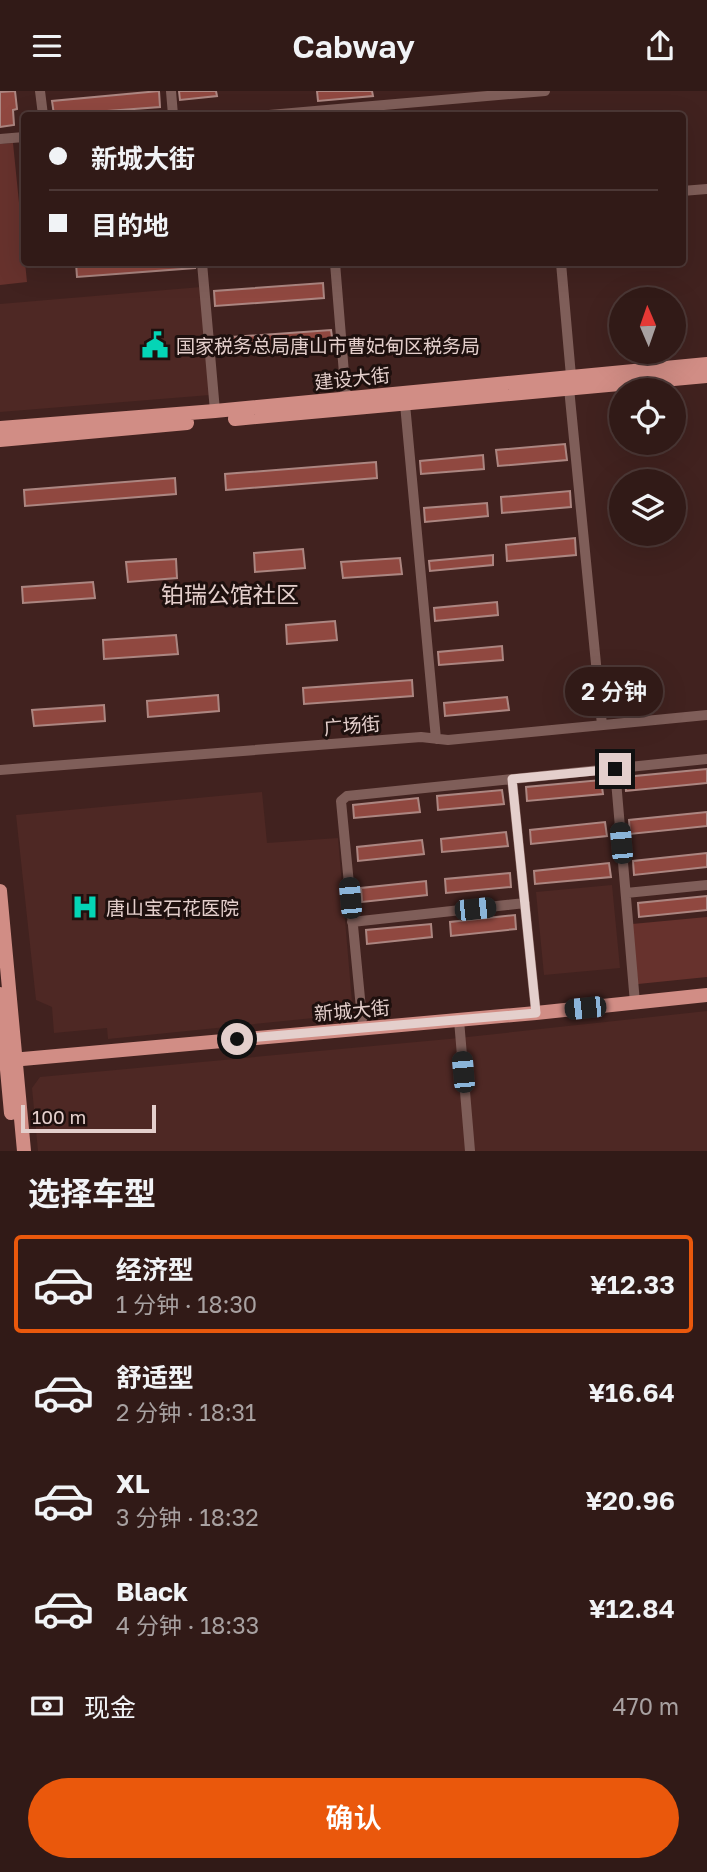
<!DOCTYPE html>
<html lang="zh">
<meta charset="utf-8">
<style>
:root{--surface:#311a17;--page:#3d2724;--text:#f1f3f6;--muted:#a8a1a1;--line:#4c3836;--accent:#ea580c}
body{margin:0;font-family:"Golos Text","Noto Sans SC",sans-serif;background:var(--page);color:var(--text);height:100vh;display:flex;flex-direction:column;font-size:26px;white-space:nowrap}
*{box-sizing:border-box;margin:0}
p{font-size:23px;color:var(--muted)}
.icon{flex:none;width:38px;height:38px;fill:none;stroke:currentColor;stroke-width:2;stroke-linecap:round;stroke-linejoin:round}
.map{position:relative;height:1060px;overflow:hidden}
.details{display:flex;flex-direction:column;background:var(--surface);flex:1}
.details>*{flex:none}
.banner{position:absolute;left:21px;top:21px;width:665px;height:154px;border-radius:7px;box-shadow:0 7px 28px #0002,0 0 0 2px var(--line);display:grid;align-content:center;height:154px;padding:0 28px;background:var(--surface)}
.needle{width:46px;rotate:358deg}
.fabs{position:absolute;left:609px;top:196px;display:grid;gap:14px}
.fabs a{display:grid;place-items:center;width:77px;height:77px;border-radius:50%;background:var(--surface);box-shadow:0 7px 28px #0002,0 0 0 2px var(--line);font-size:35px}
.scale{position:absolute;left:21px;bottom:18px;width:135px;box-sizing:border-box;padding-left:7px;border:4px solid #e4cfcc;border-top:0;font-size:19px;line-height:24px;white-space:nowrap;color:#e4cfcc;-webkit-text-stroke:5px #1e100e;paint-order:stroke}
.end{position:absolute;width:32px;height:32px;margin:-16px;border:9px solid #e4cfcc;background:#111;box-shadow:0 0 0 4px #111}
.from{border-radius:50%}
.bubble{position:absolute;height:49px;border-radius:24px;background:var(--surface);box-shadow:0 7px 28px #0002,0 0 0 2px var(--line);font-size:23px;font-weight:600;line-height:49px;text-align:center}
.car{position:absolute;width:21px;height:42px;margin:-21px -10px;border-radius:9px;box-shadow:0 0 5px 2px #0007;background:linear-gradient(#222 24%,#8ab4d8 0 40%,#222 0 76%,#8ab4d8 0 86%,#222 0)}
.banner b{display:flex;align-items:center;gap:24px;height:66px;font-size:26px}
.banner b+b{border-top:2px solid var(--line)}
.banner i{width:18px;height:18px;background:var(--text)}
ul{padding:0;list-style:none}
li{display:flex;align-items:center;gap:21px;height:98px;margin:0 14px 10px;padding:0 14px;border:4px solid transparent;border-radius:7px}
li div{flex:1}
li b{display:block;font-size:26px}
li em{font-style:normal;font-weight:600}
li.selected{border-color:var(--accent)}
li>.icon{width:63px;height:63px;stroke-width:1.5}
h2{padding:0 28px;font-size:32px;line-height:84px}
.pay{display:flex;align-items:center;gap:18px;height:77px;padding:0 28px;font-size:26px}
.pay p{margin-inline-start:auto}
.cta{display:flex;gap:14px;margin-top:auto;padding:14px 28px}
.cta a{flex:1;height:80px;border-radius:42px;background:var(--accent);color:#fff;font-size:28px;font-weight:600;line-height:80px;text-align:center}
header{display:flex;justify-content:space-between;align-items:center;height:91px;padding:0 28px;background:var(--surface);font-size:32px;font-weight:600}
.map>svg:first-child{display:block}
.built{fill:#4e2824}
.green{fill:#67322d}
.building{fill:#904840;stroke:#ac8681;stroke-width:2}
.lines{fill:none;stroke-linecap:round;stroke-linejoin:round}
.minor{stroke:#7f5e59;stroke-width:10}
.major{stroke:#d18d85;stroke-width:14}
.route{stroke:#e4cfcc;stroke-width:9}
.labels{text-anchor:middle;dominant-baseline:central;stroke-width:6;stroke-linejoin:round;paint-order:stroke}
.poi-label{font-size:19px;fill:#e4cfcc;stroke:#1e100e;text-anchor:start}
.street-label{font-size:19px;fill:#e4cfcc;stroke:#1e100e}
.quarter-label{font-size:23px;fill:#e4cfcc;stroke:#1e100e}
</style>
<header><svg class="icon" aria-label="menu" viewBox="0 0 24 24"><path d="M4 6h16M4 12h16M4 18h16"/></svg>Cabway<svg class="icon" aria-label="share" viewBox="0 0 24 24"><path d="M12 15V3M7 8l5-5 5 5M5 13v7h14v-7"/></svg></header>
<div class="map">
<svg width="707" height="1060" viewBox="0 0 707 1060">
<rect width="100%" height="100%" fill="#41221f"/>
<!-- built -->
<path class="built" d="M201,196L210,304L0,321V213Z
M262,701L267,752L338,747L353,923L108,948L107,937L54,942L52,916L36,909L16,724Z
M612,794L620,877L544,884L536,801Z
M707,920V1060H38L32,997L40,986L449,948Z"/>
<!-- green -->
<path class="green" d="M13,52L27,191L0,194V53Z
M707,826V886L638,893L632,833Z"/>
<!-- building -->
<path class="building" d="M15,0L17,18L13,19L14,34L0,36V1Z
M159,0L160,16L54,24L52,10Z
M179,0H216L217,5L180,9Z
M317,0H372L373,5L318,10Z
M76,172H194L195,177L77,186Z
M323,192L324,207L215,215L214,200Z
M331,239L333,253L218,262L217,247Z
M565,353L567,369L498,375L496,359Z
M483,364L484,378L421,383L420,370Z
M376,371L377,387L226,399L225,383Z
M175,387L176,403L25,415L24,399Z
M570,400L571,416L502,422L501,406Z
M487,412L488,425L425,431L424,417Z
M575,447L576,464L507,470L506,454Z
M303,458L305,477L255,481L254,462Z
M493,464V474L430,480L429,470Z
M400,467L402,483L343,487L341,471Z
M176,468L177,487L128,491L126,471Z
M93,491L95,507L23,512L22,496Z
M497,511L498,524L435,530L434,517Z
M335,530L337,549L287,553L286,534Z
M176,544L178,563L104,568L103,549Z
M502,555L503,569L439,574L438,561Z
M412,589L413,605L304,613L303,597Z
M218,604L219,620L148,626L147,610Z
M507,606L509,619L445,625L444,612Z
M104,614L105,630L34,635L32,619Z
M707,678V692L626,700L625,686Z
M601,689L603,703L527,710L526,696Z
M502,699L504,713L438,719L437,705Z
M418,707L420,721L354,727L353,714Z
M707,721V735L630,743L629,729Z
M605,731L607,745L531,753L530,739Z
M506,741L508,755L442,761L441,748Z
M422,749L424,763L358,770L357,756Z
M707,762V776L634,784L633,770Z
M609,772L611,786L535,793L534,780Z
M510,782L511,796L446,802L445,788Z
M426,790L427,804L362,811L361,797Z
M707,805V819L639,826L638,812Z
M515,824L516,838L451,845L450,831Z
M431,833L432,846L367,853L366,839Z"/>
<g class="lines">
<!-- minor -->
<path class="minor" d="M40,0L43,24
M171,0L173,24
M269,24L545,0
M0,48L24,46
M682,100L707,98
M202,172L215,320
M335,172L346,307
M561,172L571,285
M569,297L602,634
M405,313L436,648
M615,678L635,912
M0,679L421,646L448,649L707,624
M512,688L536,922
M626,802L707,794
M352,831L525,812
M362,928L341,710L347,705L707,668
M459,929L470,1060"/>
<!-- major -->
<path class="major" d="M235,328L707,285
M0,337L215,320L707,273
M0,349L187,332
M0,800L24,1060
M0,903L11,1022
M0,970L536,922L707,904"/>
</g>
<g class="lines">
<!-- route -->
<path class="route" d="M237,948L536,922L512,688L615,678"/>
</g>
<!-- icons -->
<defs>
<g id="civic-bare" transform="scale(2.1)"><path d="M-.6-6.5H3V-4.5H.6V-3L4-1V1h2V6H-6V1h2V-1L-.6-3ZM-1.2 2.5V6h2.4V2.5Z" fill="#04d5b6" stroke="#1e100e" stroke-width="2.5" paint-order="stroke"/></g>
<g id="hospital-bare" transform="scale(2.1)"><path d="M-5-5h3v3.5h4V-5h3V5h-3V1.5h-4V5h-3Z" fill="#04d5b6" stroke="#1e100e" stroke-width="2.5" paint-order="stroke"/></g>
</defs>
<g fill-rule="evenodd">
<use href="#civic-bare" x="155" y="254"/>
<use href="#hospital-bare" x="85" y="816"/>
</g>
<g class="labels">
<!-- poi labels -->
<g class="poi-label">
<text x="176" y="254">国家税务总局唐山市曹妃甸区税务局</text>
<text x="106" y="816">唐山宝石花医院</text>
</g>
<!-- street labels -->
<g class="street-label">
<text transform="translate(352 287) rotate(-6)">建设大街</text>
<text transform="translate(352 634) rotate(-5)">广场街</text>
<text transform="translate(352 919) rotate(-5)">新城大街</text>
</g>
<!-- quarter labels -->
<g class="quarter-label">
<text x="230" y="503">铂瑞公馆社区</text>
</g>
</g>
</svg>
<div class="fabs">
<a><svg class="needle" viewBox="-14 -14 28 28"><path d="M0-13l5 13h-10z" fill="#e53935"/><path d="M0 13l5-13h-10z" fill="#a8a1a1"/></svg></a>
<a><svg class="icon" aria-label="locate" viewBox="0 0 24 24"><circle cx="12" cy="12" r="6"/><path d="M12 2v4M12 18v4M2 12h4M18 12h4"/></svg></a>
<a><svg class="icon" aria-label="layers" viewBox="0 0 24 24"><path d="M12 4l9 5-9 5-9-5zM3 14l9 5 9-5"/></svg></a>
</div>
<div class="scale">100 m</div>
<i class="end from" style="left:237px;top:948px"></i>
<i class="end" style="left:615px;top:678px"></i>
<div class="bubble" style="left:565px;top:576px;width:98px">2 分钟</div>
<i class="car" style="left:621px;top:752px;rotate:355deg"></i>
<i class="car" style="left:350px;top:807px;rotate:355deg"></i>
<i class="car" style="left:475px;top:818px;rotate:84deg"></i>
<i class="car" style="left:585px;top:917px;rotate:264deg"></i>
<i class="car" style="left:463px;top:981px;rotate:355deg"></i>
<div class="banner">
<b><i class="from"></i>新城大街</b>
<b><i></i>目的地</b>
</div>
</div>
<section class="details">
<h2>选择车型</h2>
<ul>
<li class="selected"><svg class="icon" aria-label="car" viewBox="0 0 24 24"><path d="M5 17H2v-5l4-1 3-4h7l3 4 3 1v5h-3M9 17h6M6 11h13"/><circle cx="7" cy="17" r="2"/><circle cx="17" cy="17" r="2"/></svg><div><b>经济型</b><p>1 分钟 · 18:30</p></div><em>¥12.33</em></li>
<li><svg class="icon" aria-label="car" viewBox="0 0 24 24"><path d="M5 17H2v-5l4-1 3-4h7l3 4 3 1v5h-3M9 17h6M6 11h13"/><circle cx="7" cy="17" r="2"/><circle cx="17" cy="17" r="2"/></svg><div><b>舒适型</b><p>2 分钟 · 18:31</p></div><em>¥16.64</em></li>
<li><svg class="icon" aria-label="car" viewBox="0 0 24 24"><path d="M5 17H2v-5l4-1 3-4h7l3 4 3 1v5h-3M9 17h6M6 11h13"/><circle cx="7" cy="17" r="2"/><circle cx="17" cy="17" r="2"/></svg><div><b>XL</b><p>3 分钟 · 18:32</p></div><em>¥20.96</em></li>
<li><svg class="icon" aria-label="car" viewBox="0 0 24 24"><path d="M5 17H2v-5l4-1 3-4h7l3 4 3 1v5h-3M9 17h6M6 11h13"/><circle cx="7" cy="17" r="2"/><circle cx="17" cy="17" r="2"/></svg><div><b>Black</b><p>4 分钟 · 18:33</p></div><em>¥12.84</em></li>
</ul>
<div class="pay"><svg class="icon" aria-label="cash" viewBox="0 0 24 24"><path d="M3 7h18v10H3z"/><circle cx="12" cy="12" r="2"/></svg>现金<p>470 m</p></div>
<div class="cta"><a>确认</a></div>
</section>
